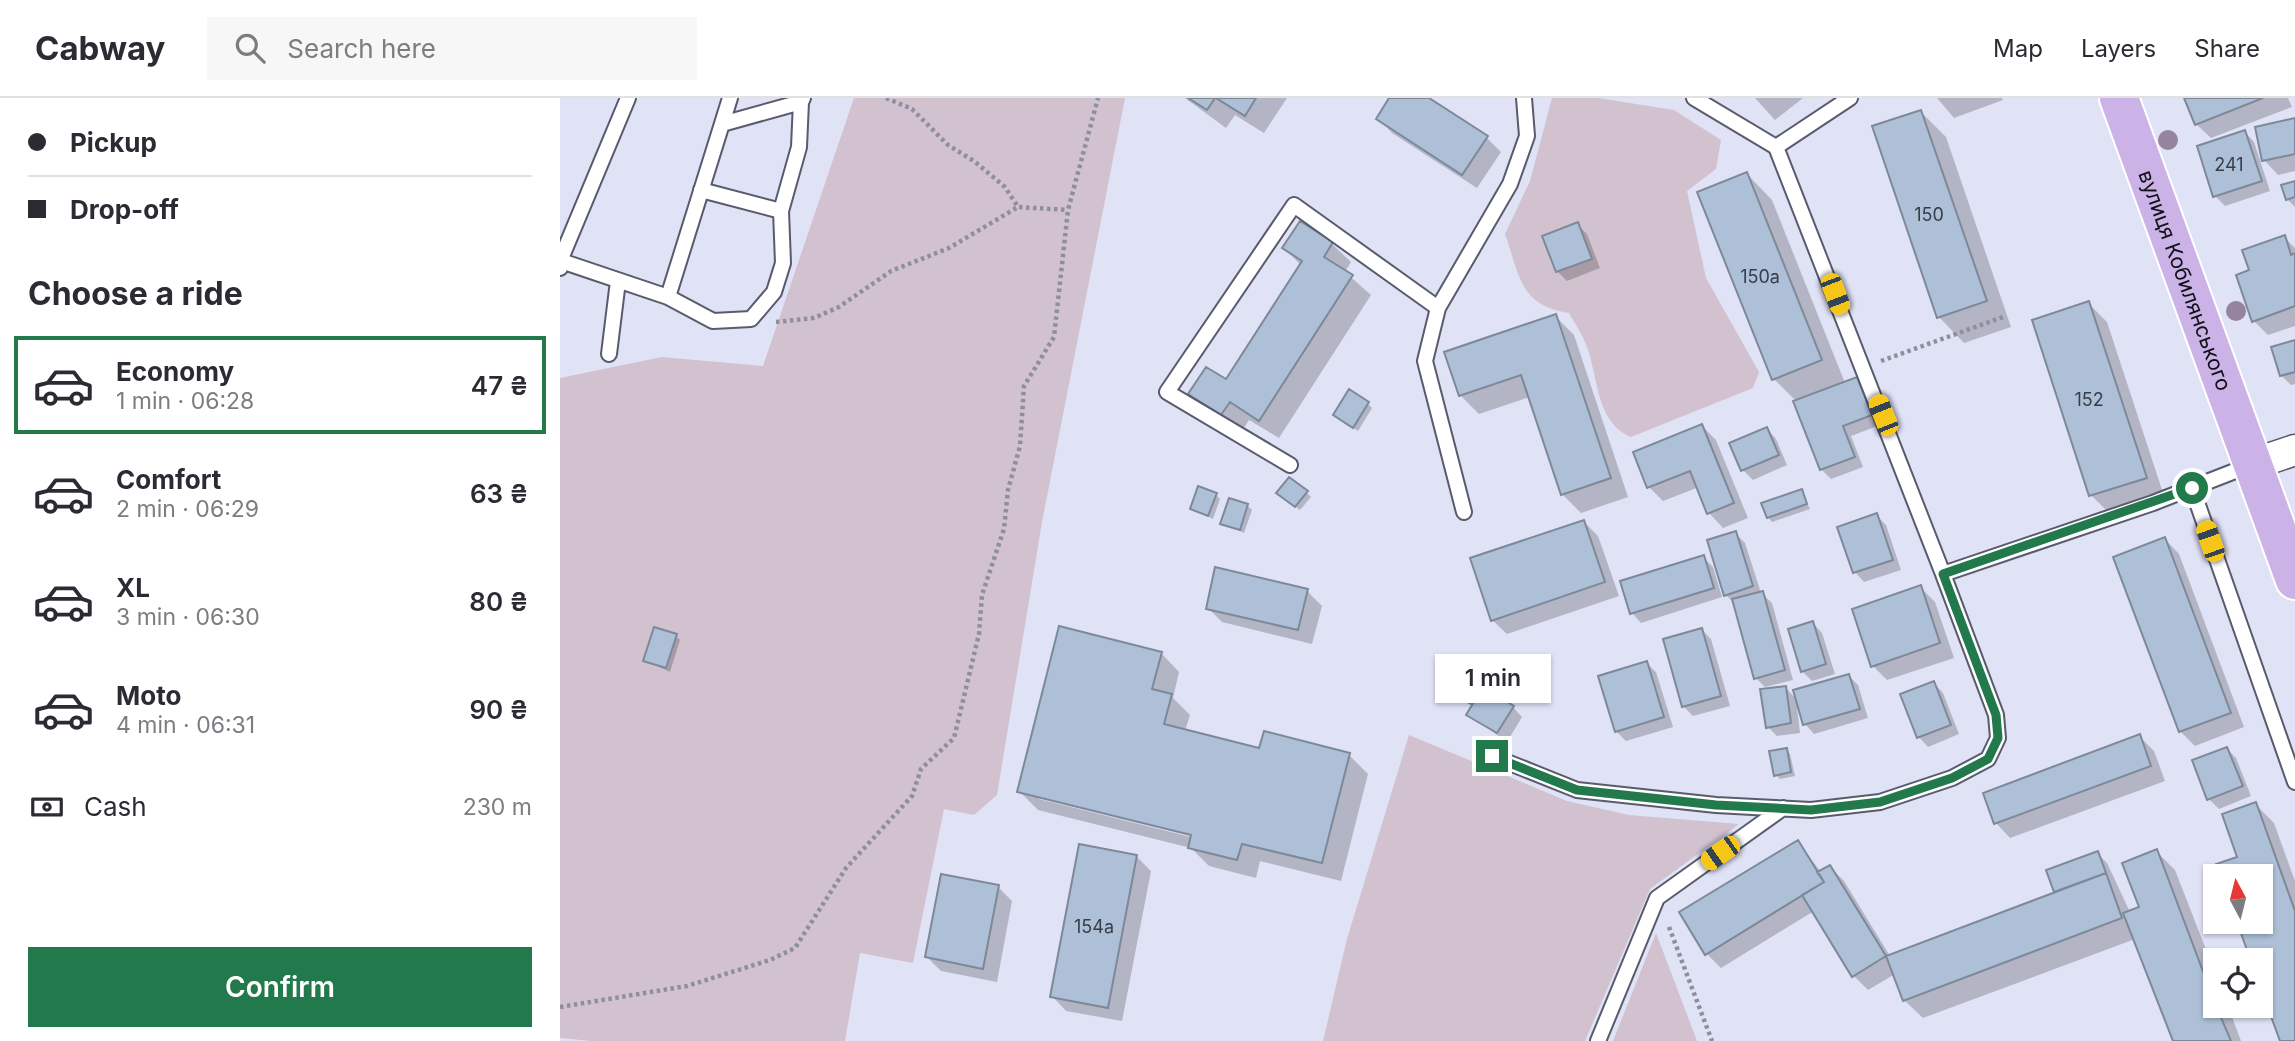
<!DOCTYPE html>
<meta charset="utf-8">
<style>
:root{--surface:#fff;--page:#f7f7f7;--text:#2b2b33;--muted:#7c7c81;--line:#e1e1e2;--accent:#22794c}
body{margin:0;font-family:Inter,sans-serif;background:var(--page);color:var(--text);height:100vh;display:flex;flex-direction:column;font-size:26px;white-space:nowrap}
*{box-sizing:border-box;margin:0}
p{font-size:23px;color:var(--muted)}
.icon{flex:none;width:38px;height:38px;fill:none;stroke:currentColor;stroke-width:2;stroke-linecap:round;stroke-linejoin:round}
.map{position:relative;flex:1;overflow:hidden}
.side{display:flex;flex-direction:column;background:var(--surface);width:560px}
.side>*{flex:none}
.guide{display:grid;align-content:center;height:154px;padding:0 28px;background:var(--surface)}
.needle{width:46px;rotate:353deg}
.tools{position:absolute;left:1643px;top:766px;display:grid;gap:14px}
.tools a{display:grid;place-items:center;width:70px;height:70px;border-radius:0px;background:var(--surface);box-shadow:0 2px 5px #0004;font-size:35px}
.end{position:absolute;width:32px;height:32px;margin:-16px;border:9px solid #22794c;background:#fff;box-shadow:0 0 0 4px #fff}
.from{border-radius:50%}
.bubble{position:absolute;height:49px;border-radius:0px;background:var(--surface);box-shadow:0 2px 5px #0004;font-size:23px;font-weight:600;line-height:49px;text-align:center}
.car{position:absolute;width:21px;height:42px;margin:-21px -10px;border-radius:9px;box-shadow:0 0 5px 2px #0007;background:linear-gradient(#f5c518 24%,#345 0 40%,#f5c518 0 76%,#345 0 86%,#f5c518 0)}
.guide b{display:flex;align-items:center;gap:24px;height:66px;font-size:26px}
.guide b+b{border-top:2px solid var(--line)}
.guide i{width:18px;height:18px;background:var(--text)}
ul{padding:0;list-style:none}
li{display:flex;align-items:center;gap:21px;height:98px;margin:0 14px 10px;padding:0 14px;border:4px solid transparent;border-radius:0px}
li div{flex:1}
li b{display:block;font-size:26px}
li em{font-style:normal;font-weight:600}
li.selected{border-color:var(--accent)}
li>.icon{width:63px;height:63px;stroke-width:1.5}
h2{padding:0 28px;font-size:32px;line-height:84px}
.pay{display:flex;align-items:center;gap:18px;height:77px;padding:0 28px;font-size:26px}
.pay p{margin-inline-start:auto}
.button{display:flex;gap:14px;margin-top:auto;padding:14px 28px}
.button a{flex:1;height:80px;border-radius:0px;background:var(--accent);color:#fff;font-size:28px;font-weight:600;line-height:80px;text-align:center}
header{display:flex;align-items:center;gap:42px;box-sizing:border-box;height:98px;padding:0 35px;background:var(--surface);border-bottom:2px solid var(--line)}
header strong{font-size:33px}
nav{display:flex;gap:38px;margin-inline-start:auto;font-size:24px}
.search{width:490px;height:63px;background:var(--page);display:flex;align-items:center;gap:18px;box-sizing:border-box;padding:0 24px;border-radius:0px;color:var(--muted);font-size:26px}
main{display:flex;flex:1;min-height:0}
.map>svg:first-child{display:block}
.green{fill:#d2c2d0}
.shadow{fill:#0003;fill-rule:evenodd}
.building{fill:#adc0d8;stroke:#7d8998;stroke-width:2}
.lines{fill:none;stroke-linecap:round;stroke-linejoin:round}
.lane-casing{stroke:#595b6c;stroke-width:18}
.street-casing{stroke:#595b6c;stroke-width:33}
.primary-casing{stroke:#fff;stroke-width:42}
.path{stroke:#8e8f9e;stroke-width:4.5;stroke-dasharray:3.5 3.5;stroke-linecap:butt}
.lane{stroke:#fff;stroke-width:14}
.street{stroke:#fff;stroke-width:30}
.primary{stroke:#cbb2e7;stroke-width:38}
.tree{fill:#96839d}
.route{stroke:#22794c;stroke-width:9}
.labels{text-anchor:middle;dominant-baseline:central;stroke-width:7;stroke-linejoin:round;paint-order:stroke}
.number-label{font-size:18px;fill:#383d48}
.street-label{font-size:21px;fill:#111118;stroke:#eef0fc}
</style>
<header>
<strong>Cabway</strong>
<div class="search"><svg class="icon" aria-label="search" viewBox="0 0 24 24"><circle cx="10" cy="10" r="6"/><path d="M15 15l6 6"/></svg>Search here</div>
<nav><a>Map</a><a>Layers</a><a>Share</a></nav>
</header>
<main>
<section class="side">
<div class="guide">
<b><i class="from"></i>Pickup</b>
<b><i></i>Drop-off</b>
</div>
<h2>Choose a ride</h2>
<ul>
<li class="selected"><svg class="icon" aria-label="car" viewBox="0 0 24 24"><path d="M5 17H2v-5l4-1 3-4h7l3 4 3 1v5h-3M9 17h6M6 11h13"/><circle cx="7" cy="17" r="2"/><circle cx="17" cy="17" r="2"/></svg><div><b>Economy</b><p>1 min · 06:28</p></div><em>47 ₴</em></li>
<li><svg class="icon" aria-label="car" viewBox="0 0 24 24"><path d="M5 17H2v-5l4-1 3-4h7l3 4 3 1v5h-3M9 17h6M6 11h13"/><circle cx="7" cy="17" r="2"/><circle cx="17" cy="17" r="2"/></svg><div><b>Comfort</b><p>2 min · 06:29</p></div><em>63 ₴</em></li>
<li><svg class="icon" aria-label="car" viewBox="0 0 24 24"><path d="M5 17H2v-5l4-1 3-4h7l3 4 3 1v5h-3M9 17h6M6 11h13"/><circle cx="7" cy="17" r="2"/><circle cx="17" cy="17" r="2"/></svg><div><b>XL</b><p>3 min · 06:30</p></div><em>80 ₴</em></li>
<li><svg class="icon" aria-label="car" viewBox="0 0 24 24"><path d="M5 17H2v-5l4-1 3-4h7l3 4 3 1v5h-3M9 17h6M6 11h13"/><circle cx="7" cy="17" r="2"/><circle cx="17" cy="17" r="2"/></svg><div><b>Moto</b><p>4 min · 06:31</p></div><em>90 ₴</em></li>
</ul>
<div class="pay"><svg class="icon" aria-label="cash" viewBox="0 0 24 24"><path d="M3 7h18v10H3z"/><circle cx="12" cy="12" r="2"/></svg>Cash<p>230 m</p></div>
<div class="button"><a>Confirm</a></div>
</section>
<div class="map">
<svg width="1735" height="943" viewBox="0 0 1735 943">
<rect width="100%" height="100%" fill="#e0e2f6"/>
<!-- green -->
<path class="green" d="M294,0H565L482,424L437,697L414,717L384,711L353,865L300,855L285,943H31L0,940V280L102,259L203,268Z
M992,0H1038L1114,12L1161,42L1156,71L1127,93L1146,180L1199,274L1193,290L1071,339C1034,323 1039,276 1025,244C1021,234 1014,224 1009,215C959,207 960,178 945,136L970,83Z
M849,637L1007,703L1069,717L1179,726L1090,791L1025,943H763L787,841Z
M1096,835L1137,943H1053Z"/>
<!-- shadow -->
<path class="shadow" d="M625,0H727L704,35L675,17L666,30Z
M831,0H865L927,40L941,54L917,90L832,35L818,20Z
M1195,0H1243L1215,22Z
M1377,0H1442L1443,2L1394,20Z
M1626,0H1728L1732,9L1651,40L1636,26Z
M1361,14L1386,39L1451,229L1404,245L1379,219Z
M1735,22V73L1718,77L1704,62Z
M1685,34L1694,44L1710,93L1665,108L1655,98Z
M1187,76L1212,102L1285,285L1297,281L1306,291L1320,327L1291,338L1303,369L1271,381L1261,371L1235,302L1214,281Z
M1735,85V109L1727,101Z
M740,126L772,146L791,164L785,174L811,197L719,340L689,322L681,335L649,314L631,296L666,284L741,167L724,150Z
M1017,126L1027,136L1040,170L1007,183L997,173Z
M1724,139L1735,150V228L1708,237L1694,223L1691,173Z
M1528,205L1547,224L1604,398L1550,416L1531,397Z
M995,218L1014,237L1068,399L1021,415L1002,396L970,299L919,316L900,297Z
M1735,244V286L1731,287L1721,277Z
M808,306L812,310L798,333L775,317Z
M1142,328L1156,342L1188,420L1163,430L1149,415L1139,389L1103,403L1089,389Z
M1207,331L1216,341L1227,367L1193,382L1183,372L1172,346Z
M1241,393L1250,411L1212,424L1208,419Z
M746,394L751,399L740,412L723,399Z
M656,397L660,401L653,421L632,411Z
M687,407L692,412L684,435L662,425Z
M1316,417L1326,427L1341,472L1304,484L1295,474Z
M1024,424L1038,438L1059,498L947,536L932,522Z
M1175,435L1185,445L1201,495L1212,505L1233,582L1205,589L1196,580L1176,507L1166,497Z
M1605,441L1619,456L1684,629L1635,648L1620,633Z
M1143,459L1153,469L1162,499L1081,525L1072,515Z
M1360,489L1375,504L1394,560L1327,582L1313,568Z
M747,493L762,508L752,546L662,524L648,510Z
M1253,525L1262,535L1275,576L1252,583L1242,573Z
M1142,532L1151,541L1170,608L1133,618L1123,608Z
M116,538L120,542L110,574L85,562Z
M601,555L619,574L613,600L630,617L625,633L701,652L789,657L808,676L781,783L700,763L696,780L649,768L631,750L478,712L459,693ZM479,697L640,738L639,741L479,701Z
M1086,565L1096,574L1113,629L1066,643L1056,633Z
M1289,578L1298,587L1308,620L1254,636L1245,626Z
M1374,585L1383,595L1399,636L1368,649L1359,639Z
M1225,589L1236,601L1240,635L1217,638L1208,629Z
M920,591L953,609L962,619L947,644L909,617L914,608L900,598Z
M1579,638L1594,653L1605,683L1450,740L1436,725Z
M1667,651L1676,660L1691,698L1659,711L1649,701Z
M1226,652L1230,656L1235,678L1220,681L1216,677Z
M1695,706L1714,725L1735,783V943H1722L1701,886V779L1679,760Z
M1238,745L1261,774L1270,769L1284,783L1330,858L1498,795L1496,793L1537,755L1547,765L1570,814L1581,810L1596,753L1615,772L1656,877V908H1668L1681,943H1615L1575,841L1363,920L1344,902L1335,876L1308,892L1294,878L1254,813L1161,870L1147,856Z
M577,759L591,773L562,923L506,913L492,898Z
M438,789L452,803L437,884L381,873L367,859Z"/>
<!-- building -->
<path class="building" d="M628,0H655L647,12Z
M656,0H696L685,18Z
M829,0H869L928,38L902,77L816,21Z
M1624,0H1703L1635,27Z
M1361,12L1427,203L1377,220L1312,28Z
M1735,20V56L1702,63L1695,29Z
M1685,32L1702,83L1653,99L1637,48Z
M1187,74L1262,262L1212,282L1137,94Z
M1735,83V99L1726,102L1721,87Z
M740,123L773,144L764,159L793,177L699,323L670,304L661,317L628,296L646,269L666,281L742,163L722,150Z
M1018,124L1032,161L996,174L982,138Z
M1725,137L1731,157L1735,155V208L1692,224L1676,177L1689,172L1682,152Z
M1529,203L1587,380L1529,398L1472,222Z
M996,216L1051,380L1001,397L961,277L899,298L884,254Z
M1735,242V274L1720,278L1711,249Z
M1297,279L1312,317L1283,328L1295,359L1260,372L1233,303Z
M789,291L809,304L793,330L773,317Z
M1142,326L1174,405L1147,416L1130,373L1087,390L1073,354Z
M1207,329L1219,357L1181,373L1169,345Z
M729,379L748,393L735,409L716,395Z
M638,388L657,395L648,418L630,411Z
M1242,391L1247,406L1207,420L1201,405Z
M669,400L688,406L680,432L660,426Z
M1317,415L1333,462L1293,475L1277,429Z
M1024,422L1045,484L931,523L910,460Z
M1176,433L1193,488L1164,498L1147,442Z
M1605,439L1671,615L1619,634L1553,459Z
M1144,457L1154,490L1070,516L1060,483Z
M655,469L748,491L738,532L646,511Z
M1361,487L1380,545L1311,569L1292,511Z
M1203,493L1225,572L1194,581L1172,501Z
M1253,523L1266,566L1241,574L1228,531Z
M499,528L602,554L592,591L612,596L604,626L699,650L704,633L790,655L762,765L682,746L677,762L628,750L631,737L457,694Z
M94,529L117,536L106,570L83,563Z
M1142,530L1161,598L1122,609L1103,541Z
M1087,563L1104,619L1055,634L1038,578Z
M1289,576L1300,611L1243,627L1233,592Z
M908,581L921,589L911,606L898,598Z
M1374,583L1391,627L1357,640L1340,596Z
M1226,588L1231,625L1206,630L1200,591Z
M923,589L954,608L937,635L906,617Z
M1580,636L1591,668L1434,726L1423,695Z
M1667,649L1683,688L1647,702L1632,662Z
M1227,650L1231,674L1214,678L1209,653Z
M1696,704L1735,813V943H1720L1701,891V863H1691L1677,824H1701V779H1661L1656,766L1677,759L1662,716Z
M1238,742L1264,784L1145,857L1119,814Z
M519,746L577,757L548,910L490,899Z
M1597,751L1656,908L1671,943H1613L1563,815L1579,809L1562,765Z
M1538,753L1546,775L1494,794L1486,772Z
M1270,767L1326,858L1292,879L1242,797L1264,784L1257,774Z
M1546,775L1562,820L1343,903L1326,858Z
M381,776L439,787L423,871L365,859Z"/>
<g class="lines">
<!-- lane casing -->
<g class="lane-casing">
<path id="lane" d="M1134,0L1216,49L1383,476
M162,26L241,4L243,0
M1216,49L1290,0
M141,92L221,113
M0,163L68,0
M0,170L1,163L108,199L170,0
M108,199L153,223L191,221L214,194L223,165L221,113L239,49L241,4
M49,256L58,183
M730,367L607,294L734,107L878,210
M1632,390L1735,684
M904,414L865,263L878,210L950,86L967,38L964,0
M932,658L1017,692L1156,707L1251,712L1320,704L1392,680L1428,661L1438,640L1436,617L1383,476L1593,405L1693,366
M1038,943L1097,800L1223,710"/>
</g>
<!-- street casing -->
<g class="street-casing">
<path id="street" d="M1693,366L1735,352"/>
</g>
<!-- primary casing -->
<g class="primary-casing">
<g id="primary">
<path id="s1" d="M1559,0L1735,482"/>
</g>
</g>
<!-- path -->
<path class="path" d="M326,0L352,11L388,47L414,63L445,89L458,109L508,112
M216,224L254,220L279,209L331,173L389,150L458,109
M1321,263L1443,219
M1109,829L1152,943
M0,909L127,888L210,862L235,850L286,770L352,698L361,671L394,640L419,536L422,497L444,431L448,392L460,348L464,288L494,239L508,112L538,0"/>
<!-- lane -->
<use href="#lane" class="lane"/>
<!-- street -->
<use href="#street" class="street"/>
<!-- primary -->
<use href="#primary" class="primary"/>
</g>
<!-- trees -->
<g class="tree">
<circle cx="1608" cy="42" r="10"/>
<circle cx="1676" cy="213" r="10"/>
</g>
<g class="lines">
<!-- route -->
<path class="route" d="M932,658L1017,692L1156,707L1251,712L1320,704L1392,680L1428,661L1438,640L1436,617L1383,476L1632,390"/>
</g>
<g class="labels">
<!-- number labels -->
<g class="number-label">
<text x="1669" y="66">241</text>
<text x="1369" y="116">150</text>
<text x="1200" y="178">150а</text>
<text x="1529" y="301">152</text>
<text x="534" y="828">154а</text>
</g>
<!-- street labels -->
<g class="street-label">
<text stroke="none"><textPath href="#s1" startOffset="194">вулиця Кобилянського</textPath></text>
</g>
</g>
</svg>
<div class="tools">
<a><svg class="needle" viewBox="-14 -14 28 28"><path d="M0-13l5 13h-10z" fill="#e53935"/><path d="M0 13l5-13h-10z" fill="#7c7c81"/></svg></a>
<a><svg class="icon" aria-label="locate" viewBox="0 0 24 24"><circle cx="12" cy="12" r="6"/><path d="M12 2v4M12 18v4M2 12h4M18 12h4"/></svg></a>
</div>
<i class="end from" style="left:1632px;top:390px"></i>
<i class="end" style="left:932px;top:658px"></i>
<div class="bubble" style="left:875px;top:556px;width:116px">1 min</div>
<i class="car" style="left:1275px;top:196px;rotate:159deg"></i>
<i class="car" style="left:1323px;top:317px;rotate:338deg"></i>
<i class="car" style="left:1650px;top:443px;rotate:341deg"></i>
<i class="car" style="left:1160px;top:755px;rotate:235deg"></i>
</div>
</main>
